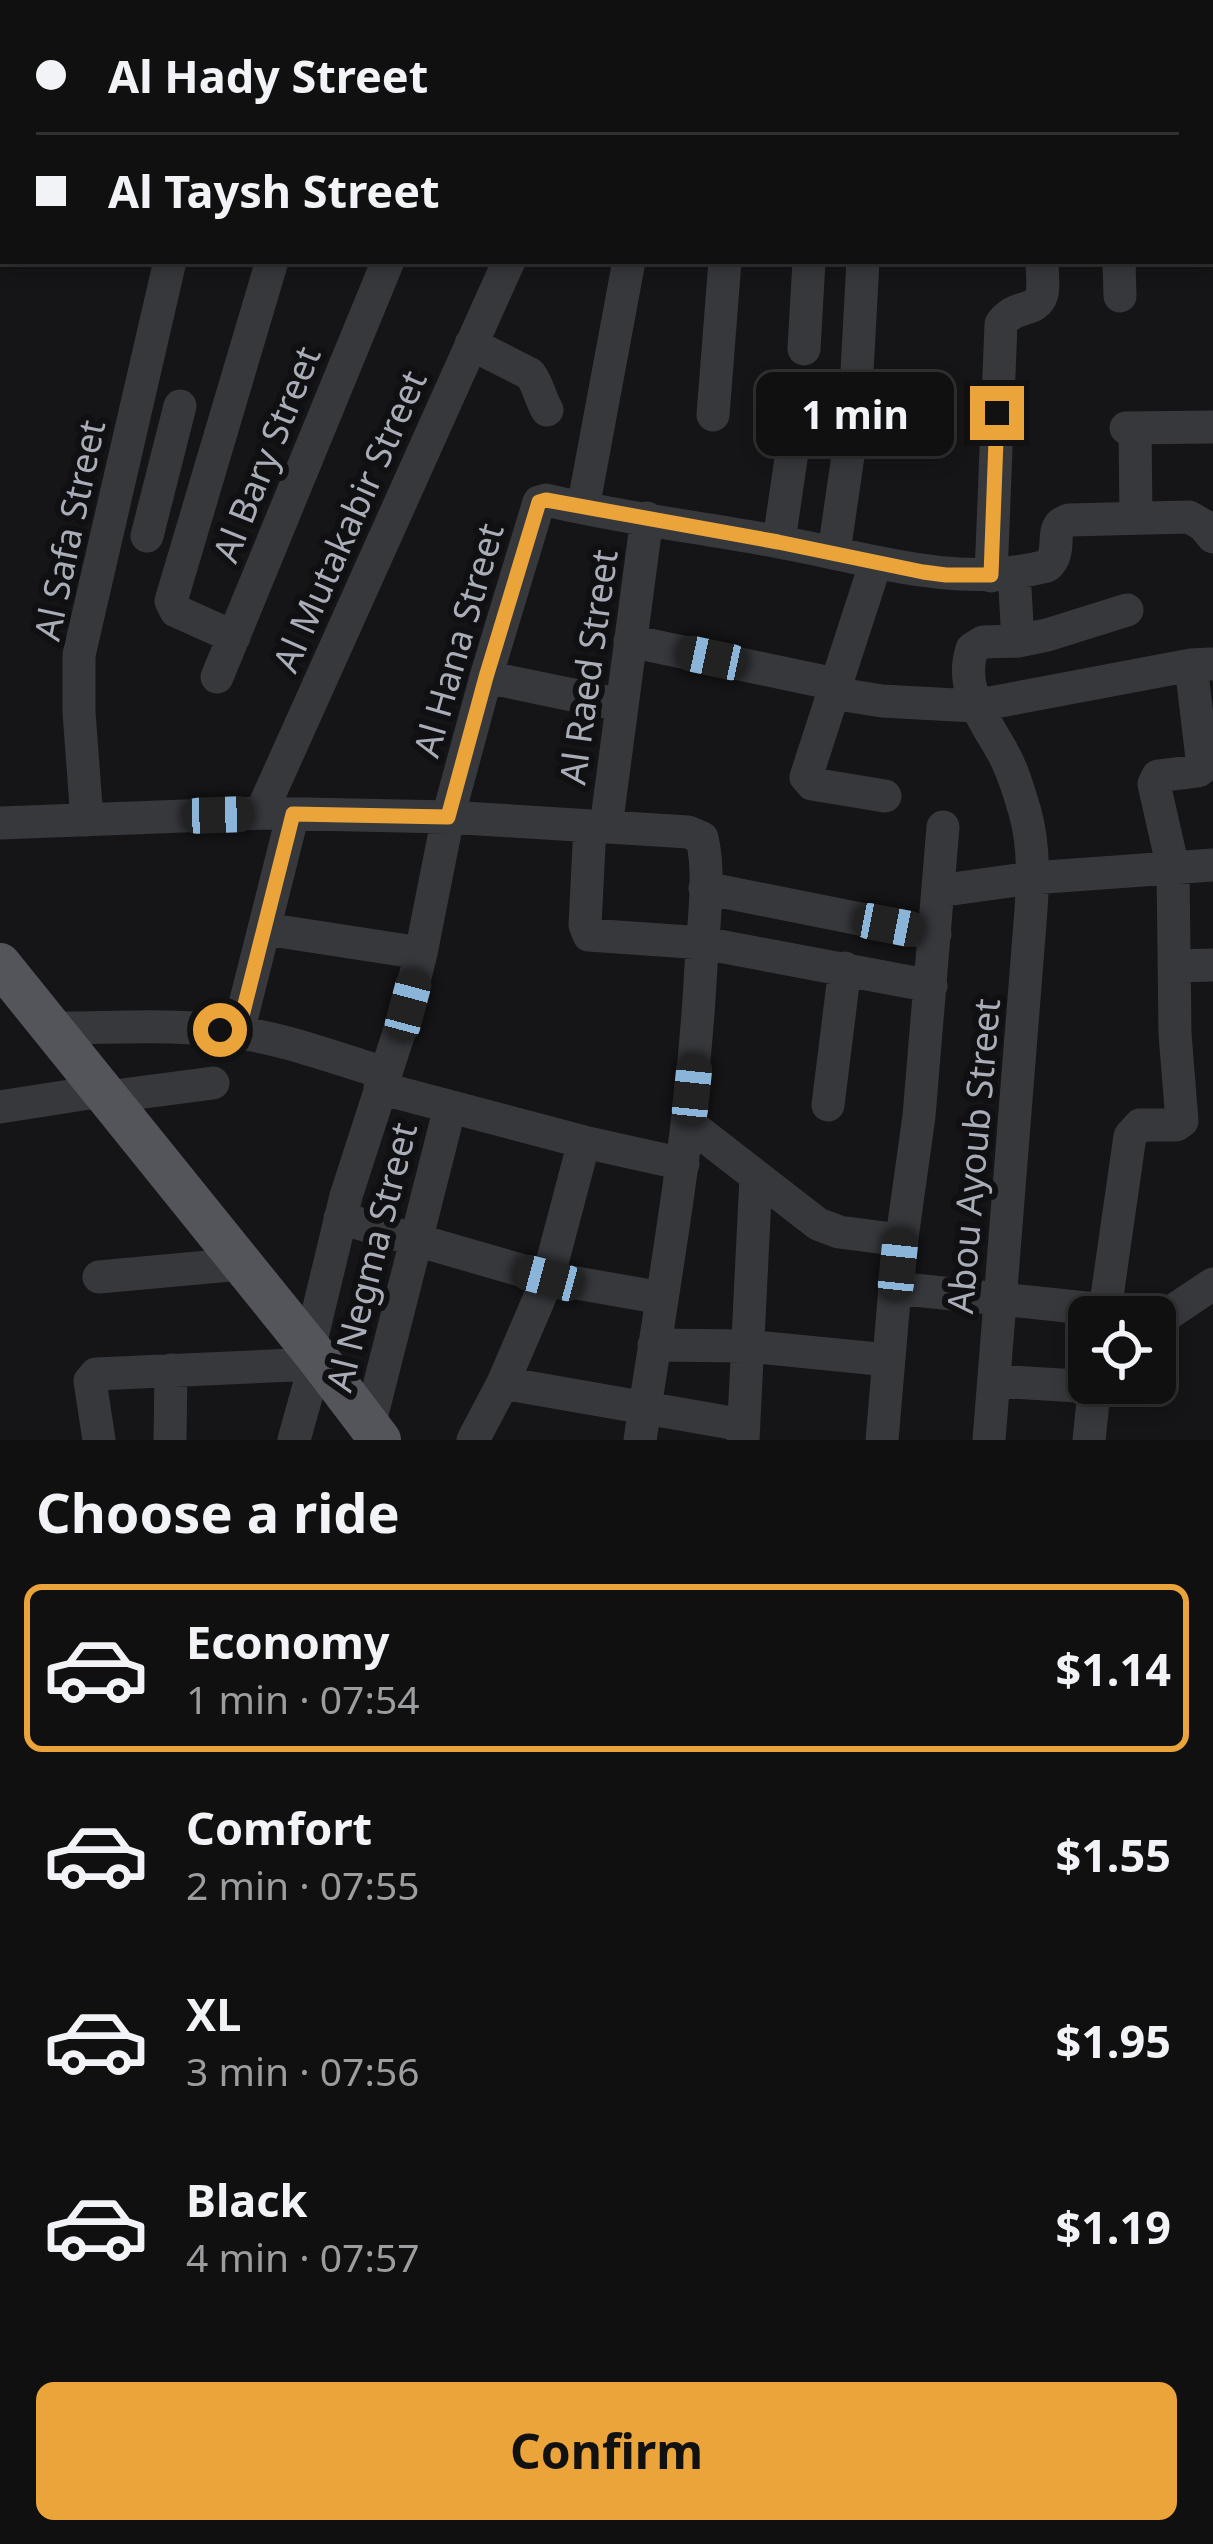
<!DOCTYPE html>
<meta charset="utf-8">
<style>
:root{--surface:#101011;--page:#19191a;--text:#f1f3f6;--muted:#9c9d9f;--line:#303031;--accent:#eaa43a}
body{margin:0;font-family:"Noto Sans",sans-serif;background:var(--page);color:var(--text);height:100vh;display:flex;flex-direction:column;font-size:45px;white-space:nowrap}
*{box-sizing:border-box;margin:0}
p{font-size:39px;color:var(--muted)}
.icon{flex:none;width:66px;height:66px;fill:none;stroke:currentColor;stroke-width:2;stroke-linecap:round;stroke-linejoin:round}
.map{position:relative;height:1440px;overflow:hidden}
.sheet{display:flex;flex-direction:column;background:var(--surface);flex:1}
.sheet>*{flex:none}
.top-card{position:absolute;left:0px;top:0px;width:1215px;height:264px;box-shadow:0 6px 18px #0003,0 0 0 3px var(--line);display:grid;align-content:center;height:264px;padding:0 36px;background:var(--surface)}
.fabs{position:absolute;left:1068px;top:1296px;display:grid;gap:24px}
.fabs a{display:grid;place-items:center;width:108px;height:108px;border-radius:18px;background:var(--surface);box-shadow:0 6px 18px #0003,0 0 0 3px var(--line);font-size:60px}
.end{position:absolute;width:54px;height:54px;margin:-27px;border:15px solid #eaa43a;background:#111;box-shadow:0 0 0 6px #111}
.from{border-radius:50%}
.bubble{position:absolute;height:84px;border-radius:18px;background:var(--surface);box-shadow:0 6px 18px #0003,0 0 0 3px var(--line);font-size:39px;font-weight:700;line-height:84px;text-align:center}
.car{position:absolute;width:36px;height:72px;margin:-36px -18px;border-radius:15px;box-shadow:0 0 9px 3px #0007;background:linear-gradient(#222 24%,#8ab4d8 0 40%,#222 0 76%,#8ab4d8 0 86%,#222 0)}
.top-card b{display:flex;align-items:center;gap:42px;height:114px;font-size:45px}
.top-card b+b{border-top:3px solid var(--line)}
.top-card i{width:30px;height:30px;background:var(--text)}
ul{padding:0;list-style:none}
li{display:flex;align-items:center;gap:36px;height:168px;margin:0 24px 18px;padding:0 12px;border:6px solid transparent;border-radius:18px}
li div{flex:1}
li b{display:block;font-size:45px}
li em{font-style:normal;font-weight:700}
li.active{border-color:var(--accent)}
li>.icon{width:108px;height:108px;stroke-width:1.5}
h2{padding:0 36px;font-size:54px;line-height:144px}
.cta{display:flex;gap:24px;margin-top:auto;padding:24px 36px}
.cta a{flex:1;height:138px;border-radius:18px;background:var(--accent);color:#111;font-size:48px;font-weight:700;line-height:138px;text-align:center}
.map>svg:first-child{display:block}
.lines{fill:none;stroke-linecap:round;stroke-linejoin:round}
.minor{stroke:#36383c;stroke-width:33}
.major{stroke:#53555b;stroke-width:42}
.route{stroke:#eaa43a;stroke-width:15}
.labels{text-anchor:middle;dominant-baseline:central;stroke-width:12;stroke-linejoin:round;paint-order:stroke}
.street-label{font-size:36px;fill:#a8adb7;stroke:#101012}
</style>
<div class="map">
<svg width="1213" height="1440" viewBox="0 0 1213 1440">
<rect width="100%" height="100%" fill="#151517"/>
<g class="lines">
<!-- minor -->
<path class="minor" d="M465,0L518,3
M30,3L31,0
M127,3L128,0
M371,3V0
M564,3V0
M657,3V0
M800,3V0
M939,3L940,0
M1055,3H1075
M0,12L3,13
M1212,213H1213
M1119,261L1120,296
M471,344L530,374C538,384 540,398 547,410
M804,349L809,261
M713,415L725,261
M1126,428L1213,427
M1135,428L1136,518
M583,508L629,261
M147,536L180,406
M779,541L798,411L808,403L855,408
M834,552L855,408L863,261
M876,562L806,777L812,784L885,796
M1014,572L1018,641
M991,576L1001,324C1015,303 1036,314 1042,294C1044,284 1042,271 1042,261
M234,637L176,611L171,601L272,261
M630,641L835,684
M217,677L388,261
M486,677L621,705
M832,693L882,701L974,706L1191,665L1210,664
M261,813L509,261
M87,820L79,712V655L170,261
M0,823L261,813L448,817L688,832L702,838C711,877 703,925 701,966C693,1126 664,1282 640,1440
M590,826L585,925L589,935L703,943L931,986
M606,827L647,518
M705,888L935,934
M938,891L1032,878L1213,865
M265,929L421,953
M1174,966L1213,965
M53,1028C115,1028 179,1023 240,1033C289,1040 337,1059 385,1073
M238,1032L293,814
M380,1088L584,1142L683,1164
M107,1097L213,1083
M828,1105L845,968
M0,1107L102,1091
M689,1124L818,1224L839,1232L900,1240
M340,1218L548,1278L662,1298
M99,1277L241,1264
M895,1288L1105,1310L1171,1312L1213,1284
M1104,1317L1130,1136L1140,1125H1176L1182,1121L1175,1034L1173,868L1154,784L1158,776L1198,771L1203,767L1191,665
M654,1345L747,1346L888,1360
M309,1349L346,1196L408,1005L421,953L448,817L486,677L539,502L546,500C621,518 698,527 774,541C865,557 954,590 1047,566C1065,550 1046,526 1069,520L1189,517L1203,525L1213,537
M994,1381L1094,1387
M503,1383L743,1425
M369,1426L450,1107
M99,1440L90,1381L96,1374L315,1364
M170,1440L171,1370
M294,1440L317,1357
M473,1440L503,1383L548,1278L584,1142
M743,1440L756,1177
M882,1440L895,1288L919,1116L943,827
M989,1440L1030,923C1033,886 1035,848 1025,812C1019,792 1013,770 1002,751C984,719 959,688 972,649L983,642L1018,641L1047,635L1127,610
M1089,1440L1095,1383"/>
<!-- major -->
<path class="major" d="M0,964L317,1357L380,1440"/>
</g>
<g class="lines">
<!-- route -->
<path class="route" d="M220,1030L238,1032L293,814L448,817L486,677L539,502L546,500L778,542L923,572L946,575H991L997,413"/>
</g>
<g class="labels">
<!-- street labels -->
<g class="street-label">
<text transform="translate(266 454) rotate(-68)">Al Bary Street</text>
<text transform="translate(349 521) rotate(-66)">Al Mutakabir Street</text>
<text transform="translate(69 530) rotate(-78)">Al Safa Street</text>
<text transform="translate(458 640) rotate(-74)">Al Hana Street</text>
<text transform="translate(588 667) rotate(-82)">Al Raed Street</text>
<text transform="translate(973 1156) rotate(-85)">Abou Ayoub Street</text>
<text transform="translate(371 1257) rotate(-76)">Al Negma Street</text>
</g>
</g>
</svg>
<div class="fabs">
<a><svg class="icon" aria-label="locate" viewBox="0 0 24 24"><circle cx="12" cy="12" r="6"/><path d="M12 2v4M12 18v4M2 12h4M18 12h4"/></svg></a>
</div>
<i class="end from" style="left:220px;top:1030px"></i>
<i class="end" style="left:997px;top:413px"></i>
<div class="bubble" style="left:756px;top:372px;width:198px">1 min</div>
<i class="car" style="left:712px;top:658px;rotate:282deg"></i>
<i class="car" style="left:218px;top:815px;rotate:88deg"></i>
<i class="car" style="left:889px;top:925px;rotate:101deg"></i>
<i class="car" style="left:408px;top:1005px;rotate:15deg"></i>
<i class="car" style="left:692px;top:1090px;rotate:6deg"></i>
<i class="car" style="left:898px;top:1264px;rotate:6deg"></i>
<i class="car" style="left:548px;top:1278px;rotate:285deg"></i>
<div class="top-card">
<b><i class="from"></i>Al Hady Street</b>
<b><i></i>Al Taysh Street</b>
</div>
</div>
<section class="sheet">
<h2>Choose a ride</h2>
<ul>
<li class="active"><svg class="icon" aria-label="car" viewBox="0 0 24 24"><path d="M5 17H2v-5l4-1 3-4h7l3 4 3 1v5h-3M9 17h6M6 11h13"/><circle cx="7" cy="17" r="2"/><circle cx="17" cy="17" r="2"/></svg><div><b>Economy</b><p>1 min · 07:54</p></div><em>$1.14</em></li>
<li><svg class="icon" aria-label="car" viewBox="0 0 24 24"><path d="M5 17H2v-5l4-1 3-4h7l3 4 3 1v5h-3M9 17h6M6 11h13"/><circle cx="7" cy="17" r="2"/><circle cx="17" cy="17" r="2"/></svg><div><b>Comfort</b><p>2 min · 07:55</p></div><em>$1.55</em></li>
<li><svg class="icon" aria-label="car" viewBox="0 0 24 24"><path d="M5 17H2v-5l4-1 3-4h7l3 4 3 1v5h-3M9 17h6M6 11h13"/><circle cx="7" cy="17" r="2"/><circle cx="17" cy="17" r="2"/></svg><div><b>XL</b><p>3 min · 07:56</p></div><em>$1.95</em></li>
<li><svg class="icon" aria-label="car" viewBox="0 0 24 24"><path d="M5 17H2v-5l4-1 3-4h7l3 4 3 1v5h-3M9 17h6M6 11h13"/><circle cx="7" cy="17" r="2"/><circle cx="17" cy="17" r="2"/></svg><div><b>Black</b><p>4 min · 07:57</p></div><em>$1.19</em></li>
</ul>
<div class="cta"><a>Confirm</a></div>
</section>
